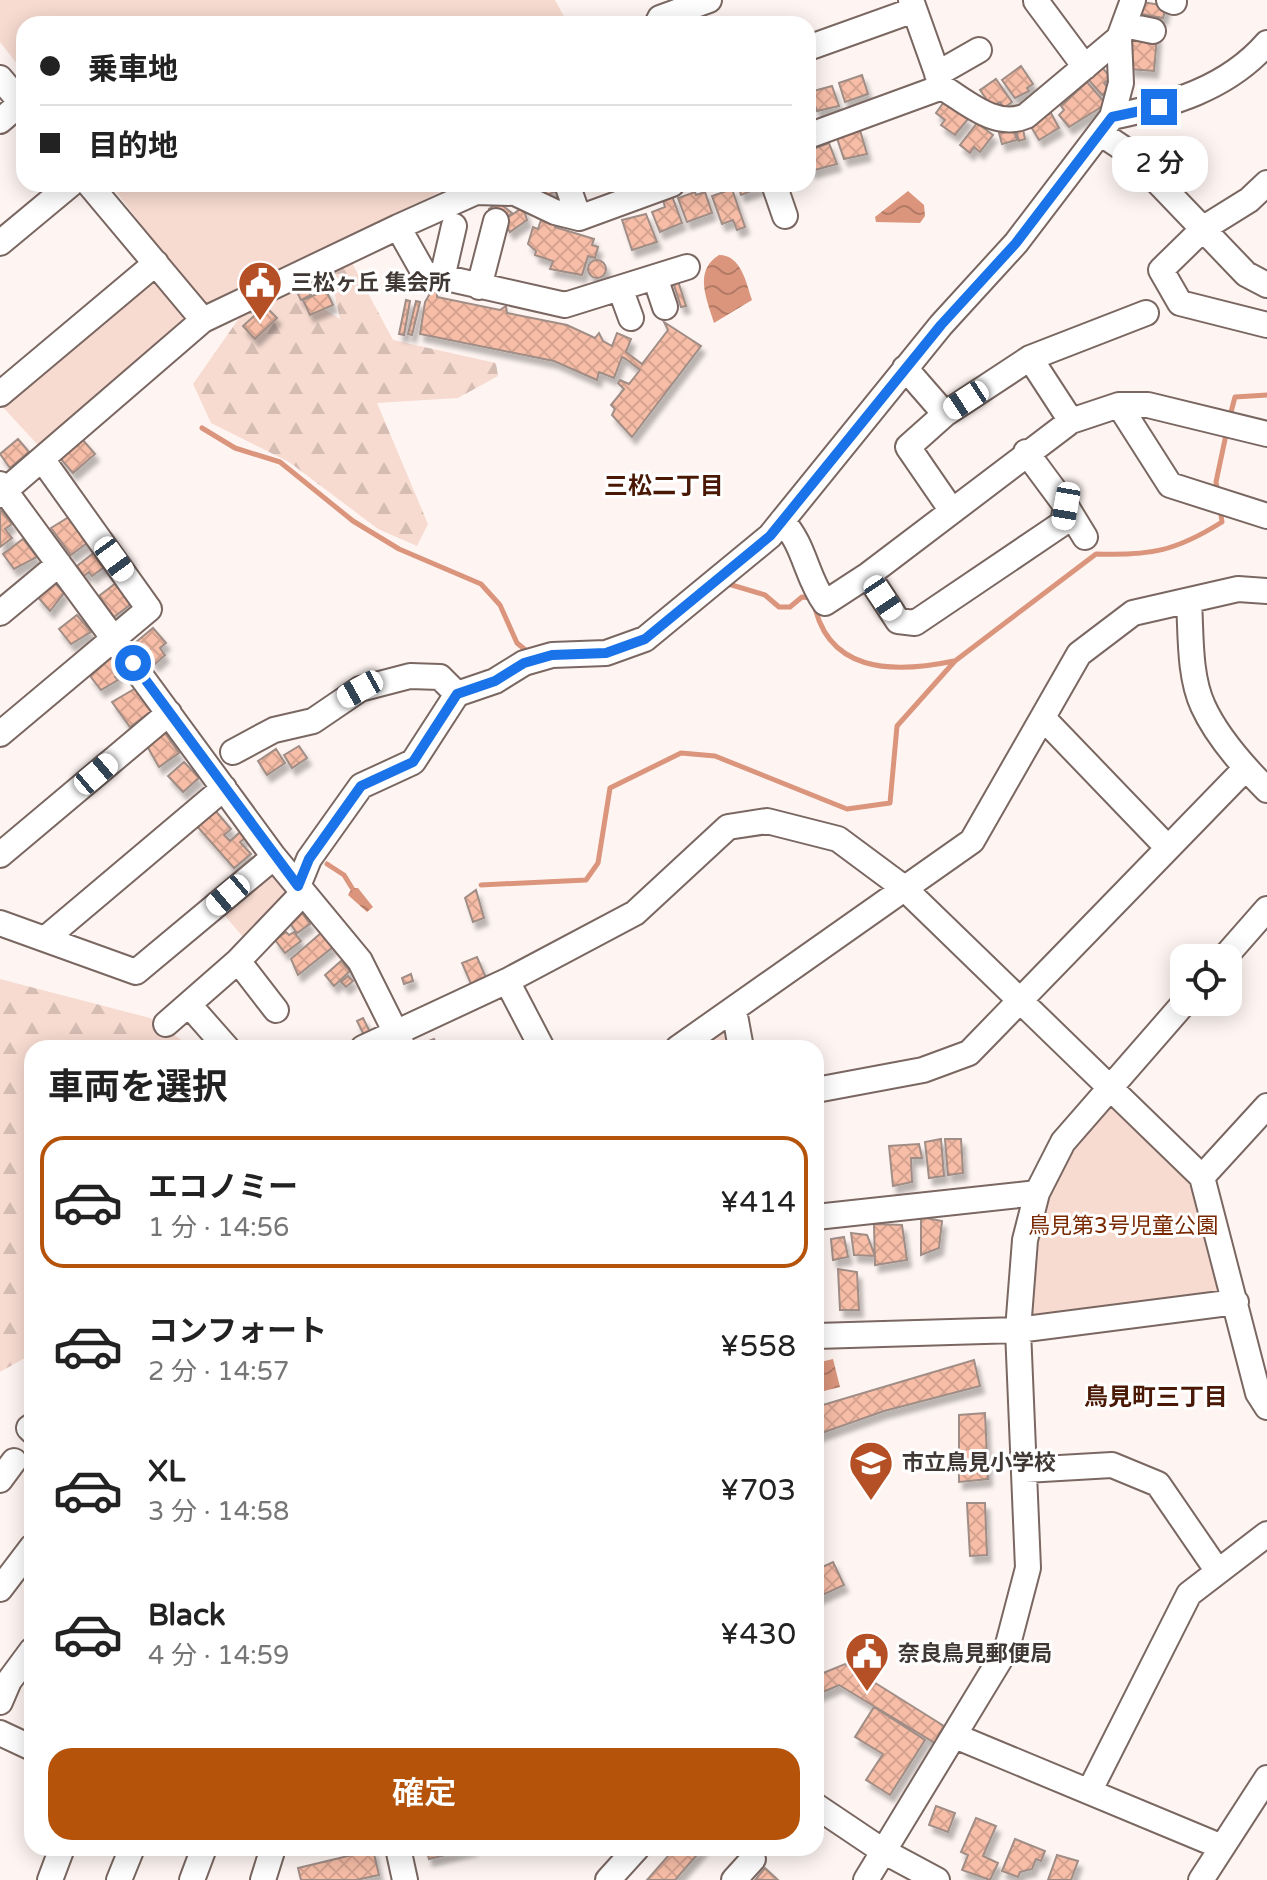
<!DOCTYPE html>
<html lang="ja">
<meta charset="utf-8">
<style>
:root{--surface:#fff;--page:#f2f2f2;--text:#222;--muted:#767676;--line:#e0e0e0;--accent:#b45309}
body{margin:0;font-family:"Varela Round","Noto Sans JP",sans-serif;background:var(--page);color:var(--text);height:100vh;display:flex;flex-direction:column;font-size:30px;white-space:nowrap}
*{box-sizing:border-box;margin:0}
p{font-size:26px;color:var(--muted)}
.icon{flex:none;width:44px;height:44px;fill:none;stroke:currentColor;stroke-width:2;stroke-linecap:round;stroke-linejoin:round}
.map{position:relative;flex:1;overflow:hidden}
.sheet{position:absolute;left:24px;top:1040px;width:800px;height:816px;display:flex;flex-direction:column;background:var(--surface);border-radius:24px;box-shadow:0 4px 20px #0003}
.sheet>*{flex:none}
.banner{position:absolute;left:16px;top:16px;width:800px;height:176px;border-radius:24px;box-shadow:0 4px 20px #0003;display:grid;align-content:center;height:176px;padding:0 24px;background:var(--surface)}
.controls{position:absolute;left:1170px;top:944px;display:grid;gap:16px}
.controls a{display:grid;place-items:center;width:72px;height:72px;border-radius:16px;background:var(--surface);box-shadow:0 4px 20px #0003;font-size:40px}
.end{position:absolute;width:36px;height:36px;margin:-18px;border:10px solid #1a73e8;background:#fff;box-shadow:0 0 0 4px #fff}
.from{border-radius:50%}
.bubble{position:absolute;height:56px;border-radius:24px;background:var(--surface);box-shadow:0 4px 20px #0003;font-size:26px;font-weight:600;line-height:56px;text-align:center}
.car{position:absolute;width:24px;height:48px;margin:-24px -12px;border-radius:10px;box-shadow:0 0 6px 2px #0007;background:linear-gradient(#fff 24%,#345 0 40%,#fff 0 76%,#345 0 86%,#fff 0)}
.banner b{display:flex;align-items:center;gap:28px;height:76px;font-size:30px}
.banner b+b{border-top:2px solid var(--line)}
.banner i{width:20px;height:20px;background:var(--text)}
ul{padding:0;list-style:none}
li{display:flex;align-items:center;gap:24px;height:132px;margin:0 16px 12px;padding:0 8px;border:4px solid transparent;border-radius:24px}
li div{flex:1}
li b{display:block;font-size:30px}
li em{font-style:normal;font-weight:600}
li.on{border-color:var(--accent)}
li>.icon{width:72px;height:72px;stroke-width:1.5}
h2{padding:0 24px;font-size:36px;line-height:96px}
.action{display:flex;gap:16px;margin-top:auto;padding:16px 24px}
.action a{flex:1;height:92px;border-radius:24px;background:var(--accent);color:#fff;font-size:32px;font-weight:600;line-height:92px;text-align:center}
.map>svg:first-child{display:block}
.green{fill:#f7dbd1}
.forest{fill:url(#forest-firs)}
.water{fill:url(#water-waves)}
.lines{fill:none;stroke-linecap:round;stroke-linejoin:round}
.stream{stroke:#db957c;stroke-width:5}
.building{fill:url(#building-cross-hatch);stroke:#a08d86;stroke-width:2;filter:url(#shadow)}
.minor-casing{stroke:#7a6761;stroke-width:28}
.minor{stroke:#fff;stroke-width:24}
.route{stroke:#1a73e8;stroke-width:10}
.labels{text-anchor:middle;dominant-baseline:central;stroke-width:6;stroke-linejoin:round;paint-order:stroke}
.poi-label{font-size:22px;font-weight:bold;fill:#403835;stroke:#fff;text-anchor:start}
.park-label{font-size:22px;fill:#7a2800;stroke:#fff}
.neighbourhood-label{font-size:24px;font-weight:bold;fill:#4a1905;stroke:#fff}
</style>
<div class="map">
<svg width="1267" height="1880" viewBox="0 0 1267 1880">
<defs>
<pattern id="forest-firs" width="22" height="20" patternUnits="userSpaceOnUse" patternTransform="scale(2)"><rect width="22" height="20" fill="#f7dbd1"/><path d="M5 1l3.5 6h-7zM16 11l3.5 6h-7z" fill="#d5bdb4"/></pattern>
<pattern id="water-waves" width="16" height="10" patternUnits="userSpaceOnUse" patternTransform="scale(2)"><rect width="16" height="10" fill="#db957c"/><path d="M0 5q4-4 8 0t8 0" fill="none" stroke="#b37b66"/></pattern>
<pattern id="building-cross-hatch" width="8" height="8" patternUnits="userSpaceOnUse" patternTransform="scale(2)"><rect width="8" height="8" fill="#f7bda7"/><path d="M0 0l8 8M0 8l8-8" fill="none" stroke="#d5a390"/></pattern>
<filter id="shadow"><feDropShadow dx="4" dy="7" stdDeviation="2" flood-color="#0004"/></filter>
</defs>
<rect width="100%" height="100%" fill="#fef5f2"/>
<!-- green -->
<path class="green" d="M0,0H555L568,24H24V73L0,42Z
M110,184H457L203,305Z
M152,277L191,317L47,455L0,404Z
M272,873L294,897L248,943L220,910Z
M721,1030L728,1034L731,1048H697Z
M1108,1105H1116L1194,1180L1223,1296L1034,1320L1029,1316C1029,1297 1027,1277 1029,1259C1034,1199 1070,1149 1108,1105Z"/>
<!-- forest -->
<path class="forest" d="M352,263L393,340L496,363L498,376L458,398L377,403L428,524L417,546L378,529L289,462L211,423L193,384L244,311L292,290L340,319L330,272Z
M0,979L150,1018L193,1048H32V1354L0,1372Z"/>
<!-- water -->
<path class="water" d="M908,191L924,205L925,216L920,223L876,222L875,217Z
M719,255C741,255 746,282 752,300L714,323C707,300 693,271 719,255Z
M352,888H358L373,907L367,912L348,895Z
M833,1359L840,1387L816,1393V1363Z"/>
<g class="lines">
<!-- stream -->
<path class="stream" d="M1230,416L1235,397L1267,395
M202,428L235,448L280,462L353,521L399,549L481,584L500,605L517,643L528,652
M1218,494L1216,482L1227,430
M725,583L765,595L779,607H790L802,597L813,598C825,673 892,674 954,661
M327,864L344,875L352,888
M481,885L586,880L598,863L610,788L681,753L715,756L847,809L890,803L897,726L955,661L1096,554C1150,556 1176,551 1222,522L1220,508"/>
</g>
<!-- building -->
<path class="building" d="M1143,2L1166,6L1163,18L1137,13Z
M1131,34L1157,36L1154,71L1130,69Z
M1021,66L1033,84L1027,88L1029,91L1015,98L1002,80Z
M1101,66L1111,78L1104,83L1109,89L1102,95L1087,78Z
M862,75L868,94L845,102L839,83Z
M996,79L1012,102L1004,108L1000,102L992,107L980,90Z
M1087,82L1106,104L1069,127L1059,115L1064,110L1061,106Z
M832,86L839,106L817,111L810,92Z
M944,102L968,119L955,135L941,125L945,120L936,113Z
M1051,113L1059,128L1039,140L1030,125Z
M977,123L993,135L980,152L974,147L970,153L960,145Z
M1023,129L1025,139L1019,141L1016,131Z
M860,130L867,154L844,159L837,138Z
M1014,131L1017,140L1002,144L999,133Z
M829,143L837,164L811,171L808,151Z
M558,184L560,190L544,196L535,186Z
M738,184H764V186L741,195Z
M732,189L745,227L737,230L733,220L722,224L712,196Z
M695,192L696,195L705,192L712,213L687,222L678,198Z
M672,196L682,223L660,232L652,212L665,207L663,200Z
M498,202L512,213L500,223L489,209Z
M523,207L527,220L510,232L503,221Z
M646,214L657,242L632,250L622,220Z
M542,217L557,221L555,227L594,239L592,245L598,247L595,258L588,256L582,275L550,269L553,261L535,255L536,251L528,244L533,227L538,229Z
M588 269a9 9 0 1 1 18 0a9 9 0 1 1-18 0Z
M678,281L686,306L681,307L673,282Z
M308,290L311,295L301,300L298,294Z
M326,290L333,305L310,315L303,300Z
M432,290L437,293V297L500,310L506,306L507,313L567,325L595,338L599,333L603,341L612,346L617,333L631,339L626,352L642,364L668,330L664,322L701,346L632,437L612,415L615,409L611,405L624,389L618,383L620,380L629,384L640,370L626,359L622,357L614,378L599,372L597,380L554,361L420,334L425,302Z
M406,300L410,301L404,335L399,334Z
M416,301L420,302L412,335L408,334Z
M265,306L277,318L255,339L243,326Z
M18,439L29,452L10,468L0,454Z
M82,439L95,454L73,473L60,458Z
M0,509L12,524L5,529L12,538L0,547Z
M72,515L91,540L71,555L51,528Z
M23,539L37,557L14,569L3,554Z
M96,551L107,565L92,576L89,572L84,576L77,566Z
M54,582L64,593L50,611L37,596Z
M116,583L131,604L114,617L99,596Z
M77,615L91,632L71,644L59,629Z
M153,628L166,643L160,648L165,655L155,664L136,642Z
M112,657L122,672L115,677L118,680L101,690L90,676Z
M136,688L153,710L130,727L112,702Z
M165,733L179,753L159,767L147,746Z
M299,746L307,758L292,768L284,755Z
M276,749L285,763L267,775L258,761Z
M184,762L199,778L183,792L168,776Z
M214,809L231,829L224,835L230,841L240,832L245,838L240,842L251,854L234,868L196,825Z
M476,890L484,918L473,922L465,898Z
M300,910L310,924L297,933L287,919Z
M286,932L289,935L294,932L301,941L285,953L275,940Z
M321,933L333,947L298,975L291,959Z
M477,957L486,978L472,986L462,963Z
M341,961L350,971L334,986L325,975Z
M411,974L413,981L404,984L402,978Z
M348,976L353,981L346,987L341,982Z
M363,1018L370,1032L364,1035L357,1021Z
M434,1039L438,1048H419L418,1045Z
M941,1139L944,1176L929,1178L925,1142Z
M945,1139H961L963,1173L948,1175Z
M919,1144L922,1158H911L912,1182L893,1186L889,1146Z
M921,1217L942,1221L939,1248L921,1255Z
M874,1224L902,1225L907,1260L875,1265Z
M851,1233L867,1235L875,1256L854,1255Z
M844,1237L848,1257L833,1260L831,1239Z
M838,1269L857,1272L859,1310H840Z
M974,1360L980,1386L884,1411L816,1435V1407Z
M985,1413L988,1479L959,1482V1415Z
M967,1503H985L987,1555L970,1556Z
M833,1562L844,1585L816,1598V1570Z
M845,1664L944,1726L935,1743L839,1685L816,1695V1676Z
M874,1707L925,1740L890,1795L866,1780L883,1754L855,1737Z
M936,1806L955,1813L948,1832L929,1825Z
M976,1818L996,1826L983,1856L998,1863L990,1880L962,1870L968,1855L961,1852Z
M1015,1839L1045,1851L1041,1861L1036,1859L1032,1869L1020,1872L1018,1877L1002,1871Z
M426,1848H474L429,1859Z
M675,1848H703L675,1880H647Z
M373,1850L379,1875L356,1880H301L298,1868Z
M1057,1855L1078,1861L1071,1880H1048Z
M765,1868L778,1880H755Z"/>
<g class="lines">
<!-- minor casing -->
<g class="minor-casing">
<path id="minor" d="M911,0L942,87
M1169,0L1174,2
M1036,1L1085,67
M657,24L660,18L709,0
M1124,25L1153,31
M808,48L914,10
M937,74L979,50
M0,78L24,106
M1112,117C1170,105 1227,89 1267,43
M0,121L21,103
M1100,133L1130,153L1246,274L1267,285
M808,136L942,87C968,103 996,129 1026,116L1119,38
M1267,183L1249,200L1204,228L1161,270L1180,303L1267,325
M89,184L203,320
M567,184L579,218
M774,184L785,216
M398,227L424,273L565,305L687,267
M0,243L71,184
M655,277L665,307
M442,278L454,226
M479,287L496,221
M620,288L631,318
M1030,358L1071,421
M905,368L945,414
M0,394L156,263
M1119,405L1170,485L1267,516
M0,484L274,857L360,961L403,1047
M0,495L203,320L398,227L476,192L515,193L555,212L579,218L672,184
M1066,506L1085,537
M952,511L908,447L945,414L1030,358L1146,313
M782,521C805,545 806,577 825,603L868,575L1071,421L1119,405H1148L1267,434
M868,575L898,621L915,623L1063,523L1066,506L1026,452
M1189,601C1191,634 1189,676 1203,706C1217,737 1244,767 1267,790
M0,613L59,564
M1043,718L1168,848
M0,734L149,609L42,459
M233,752L274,730L313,721L360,689L410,676L440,677L457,694
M0,855L169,713
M298,886L309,859L361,786L413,762L457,694L495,681L524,663L552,655L606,653L645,639L770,536L941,325L1016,243L1112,117L1121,83L1119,38L1133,0
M0,923L136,972L274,857
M45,939L224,788
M1224,958L1267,909
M238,961L276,1010
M507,981L542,1048
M190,1006L227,1048
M734,1010L741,1048
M166,1024L238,961L303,893
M363,1048L507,981L635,913L728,827L767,821L838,839L904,888L1202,1177L1258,1393L1267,1407
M678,1048L972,841L1079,654L1133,613L1238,589L1267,591
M816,1090L923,1070L969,1053L1245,769
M1202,1177L1267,1106
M816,1217L1037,1193
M816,1336L1018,1330L1236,1302
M32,1426L29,1428L32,1431
M1025,1470L1112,1465L1158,1484L1217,1570
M0,1480L14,1461
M0,1589L32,1547
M0,1702L9,1681L32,1650
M0,1733L32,1748
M955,1736L1222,1847
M1090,1790L1189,1594L1267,1534
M816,1806L883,1851L937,1880
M398,1848L405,1880
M50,1880L62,1848
M119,1880L132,1848
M192,1880L204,1848
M263,1880L273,1848
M608,1880L637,1848
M734,1880L753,1859
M866,1880L1007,1648L1028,1568L1018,1330L1025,1240L1037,1193L1063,1142L1185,1002
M1201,1880L1267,1778"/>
</g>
<!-- minor -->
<use href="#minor" class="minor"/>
</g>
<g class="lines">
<!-- route -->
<path class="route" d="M133,663L298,886L309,859L361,786L413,762L457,694L495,681L524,663L552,655L606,653L645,639L770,536L941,325L1016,243L1112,117L1159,107"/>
</g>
<!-- icons -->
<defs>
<g id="civic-pin" transform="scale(2.3)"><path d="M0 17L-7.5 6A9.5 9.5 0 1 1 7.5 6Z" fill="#b54f25" stroke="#fff"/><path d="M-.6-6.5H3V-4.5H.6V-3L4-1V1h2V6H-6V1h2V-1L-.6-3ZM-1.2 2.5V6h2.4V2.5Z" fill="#fff"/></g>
<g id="school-pin" transform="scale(2.3)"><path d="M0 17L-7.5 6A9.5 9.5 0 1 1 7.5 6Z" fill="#b54f25" stroke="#fff"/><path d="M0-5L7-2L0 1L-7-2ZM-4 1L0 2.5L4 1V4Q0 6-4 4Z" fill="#fff"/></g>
</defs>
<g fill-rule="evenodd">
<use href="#civic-pin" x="260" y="283"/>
<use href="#school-pin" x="871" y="1463"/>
<use href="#civic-pin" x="867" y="1654"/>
</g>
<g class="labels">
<!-- poi labels -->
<g class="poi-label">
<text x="291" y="283">三松ヶ丘 集会所</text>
<text x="902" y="1463">市立鳥見小学校</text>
<text x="898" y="1654">奈良鳥見郵便局</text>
</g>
<!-- park labels -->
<g class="park-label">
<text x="1123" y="1226">鳥見第3号児童公園</text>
</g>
<!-- neighbourhood labels -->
<g class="neighbourhood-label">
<text x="664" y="486">三松二丁目</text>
<text x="1156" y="1397">鳥見町三丁目</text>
</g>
</g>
</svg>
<div class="controls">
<a><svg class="icon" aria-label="locate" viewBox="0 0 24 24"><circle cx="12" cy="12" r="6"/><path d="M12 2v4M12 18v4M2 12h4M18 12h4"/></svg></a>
</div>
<i class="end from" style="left:133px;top:663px"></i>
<i class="end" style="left:1159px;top:107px"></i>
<div class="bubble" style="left:1112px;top:136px;width:96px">2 分</div>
<i class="car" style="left:966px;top:400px;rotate:237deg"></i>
<i class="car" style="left:1066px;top:506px;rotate:190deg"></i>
<i class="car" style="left:114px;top:559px;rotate:144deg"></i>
<i class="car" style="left:883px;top:598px;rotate:146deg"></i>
<i class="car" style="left:360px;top:689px;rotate:241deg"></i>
<i class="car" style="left:96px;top:774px;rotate:50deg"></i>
<i class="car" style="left:228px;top:895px;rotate:230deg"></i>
<div class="banner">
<b><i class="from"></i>乗車地</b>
<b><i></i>目的地</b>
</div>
<section class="sheet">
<h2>車両を選択</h2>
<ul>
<li class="on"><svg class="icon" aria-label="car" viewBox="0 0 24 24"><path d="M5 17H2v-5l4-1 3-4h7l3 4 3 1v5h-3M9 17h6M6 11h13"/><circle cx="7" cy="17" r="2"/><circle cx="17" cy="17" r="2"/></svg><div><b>エコノミー</b><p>1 分 · 14:56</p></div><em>¥414</em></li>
<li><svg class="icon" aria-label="car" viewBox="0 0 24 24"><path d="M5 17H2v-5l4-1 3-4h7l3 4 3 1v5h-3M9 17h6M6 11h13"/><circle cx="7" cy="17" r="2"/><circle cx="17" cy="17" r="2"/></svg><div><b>コンフォート</b><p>2 分 · 14:57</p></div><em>¥558</em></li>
<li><svg class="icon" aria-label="car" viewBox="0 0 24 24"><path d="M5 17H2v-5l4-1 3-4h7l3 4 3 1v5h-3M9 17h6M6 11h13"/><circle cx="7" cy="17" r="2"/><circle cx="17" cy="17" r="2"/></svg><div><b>XL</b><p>3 分 · 14:58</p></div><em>¥703</em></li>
<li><svg class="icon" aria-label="car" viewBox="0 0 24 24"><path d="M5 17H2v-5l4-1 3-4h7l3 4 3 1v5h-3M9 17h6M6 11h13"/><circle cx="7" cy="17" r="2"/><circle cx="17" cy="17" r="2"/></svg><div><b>Black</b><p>4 分 · 14:59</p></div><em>¥430</em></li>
</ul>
<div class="action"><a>確定</a></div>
</section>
</div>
